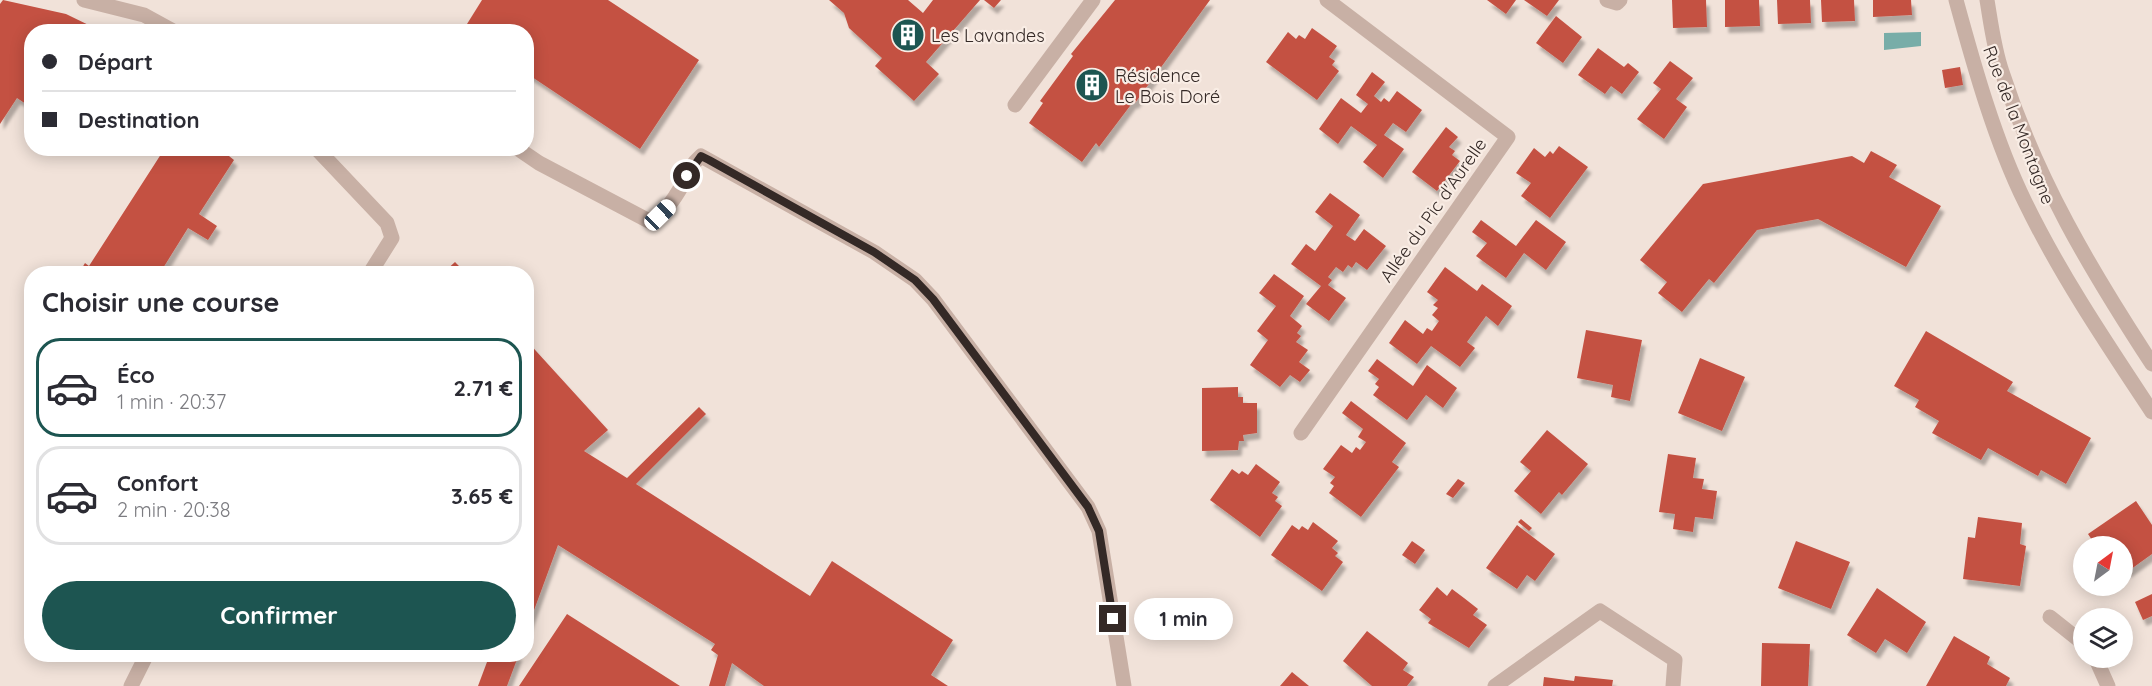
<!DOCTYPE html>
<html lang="fr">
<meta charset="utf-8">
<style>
:root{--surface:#fff;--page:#f7f7f7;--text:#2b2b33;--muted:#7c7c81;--line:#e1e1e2;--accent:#1d5551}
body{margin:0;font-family:Quicksand,sans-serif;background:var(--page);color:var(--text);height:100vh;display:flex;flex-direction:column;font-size:22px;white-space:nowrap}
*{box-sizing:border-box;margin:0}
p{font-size:20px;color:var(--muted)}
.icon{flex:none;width:33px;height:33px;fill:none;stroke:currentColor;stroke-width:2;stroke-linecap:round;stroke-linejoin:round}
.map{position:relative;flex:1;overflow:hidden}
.drawer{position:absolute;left:24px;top:266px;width:510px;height:396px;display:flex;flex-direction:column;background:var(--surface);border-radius:24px;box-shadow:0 3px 15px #0003}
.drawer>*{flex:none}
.banner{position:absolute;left:24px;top:24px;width:510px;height:132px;border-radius:24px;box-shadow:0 3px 15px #0003;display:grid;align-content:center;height:132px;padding:0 18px;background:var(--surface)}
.needle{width:39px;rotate:32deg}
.tools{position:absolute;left:2073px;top:536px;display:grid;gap:12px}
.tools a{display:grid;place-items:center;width:60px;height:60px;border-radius:50%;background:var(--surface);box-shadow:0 3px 15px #0003;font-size:30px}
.end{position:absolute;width:27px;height:27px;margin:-14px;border:8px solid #342926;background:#fff;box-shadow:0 0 0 3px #fff}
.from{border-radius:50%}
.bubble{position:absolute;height:42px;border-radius:21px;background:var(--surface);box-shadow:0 3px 15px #0003;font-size:20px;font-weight:800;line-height:42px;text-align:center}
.car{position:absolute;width:18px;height:36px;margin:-18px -9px;border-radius:8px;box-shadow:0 0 4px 2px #0007;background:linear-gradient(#fff 24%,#345 0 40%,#fff 0 76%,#345 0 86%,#fff 0)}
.banner b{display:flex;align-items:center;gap:21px;height:57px;font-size:22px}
.banner b+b{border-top:2px solid var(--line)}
.banner i{width:15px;height:15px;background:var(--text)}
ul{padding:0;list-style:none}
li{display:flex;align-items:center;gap:18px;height:99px;margin:0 12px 9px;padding:0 6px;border:3px solid var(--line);border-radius:24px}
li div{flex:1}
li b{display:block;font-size:22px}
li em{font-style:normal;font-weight:800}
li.active{border-color:var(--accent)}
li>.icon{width:54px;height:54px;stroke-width:1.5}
h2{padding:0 18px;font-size:27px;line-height:72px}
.cta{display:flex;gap:12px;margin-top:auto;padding:12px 18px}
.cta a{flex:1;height:69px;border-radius:36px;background:var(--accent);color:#fff;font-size:24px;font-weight:800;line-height:69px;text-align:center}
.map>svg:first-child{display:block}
.water{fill:#78ada8}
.building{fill:#c45143;filter:url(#shadow)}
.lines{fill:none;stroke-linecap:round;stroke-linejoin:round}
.minor{stroke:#c8b0a5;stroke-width:15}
.route{stroke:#342926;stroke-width:8}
.labels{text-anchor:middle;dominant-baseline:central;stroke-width:4.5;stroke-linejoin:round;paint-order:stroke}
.poi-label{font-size:18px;fill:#342926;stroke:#f9ede5;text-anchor:start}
.street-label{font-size:18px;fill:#342926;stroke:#f9ede5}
</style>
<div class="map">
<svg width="2152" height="686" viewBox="0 0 2152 686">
<defs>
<filter id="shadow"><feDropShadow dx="3.5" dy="6" stdDeviation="1.5" flood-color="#0004"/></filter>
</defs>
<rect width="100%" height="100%" fill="#f1e2d9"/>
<!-- water -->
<path class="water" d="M1921,32V46L1884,50V33Z"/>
<!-- building -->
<path class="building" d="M3,0L66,14L103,32H32V108L17,98L0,124V4Z
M482,0H608L699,60L640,149L526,73V32H462Z
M829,0H908L923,13L933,0H980L926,62L939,74L914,101L875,66L882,58L849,28L844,13Z
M984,0H1001L994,8Z
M1115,0H1210L1135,103L1133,102L1099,147L1096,143L1082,162L1029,123L1043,103L1040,101L1073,56L1071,54Z
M1487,0H1516L1506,14Z
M1524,0H1559L1547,16Z
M1672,0H1706L1707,27L1673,28Z
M1725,0H1759L1760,26L1725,27Z
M1777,0H1810L1811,23L1778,24Z
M1821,0H1854L1855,21L1822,22Z
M1873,0H1911L1912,15L1873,17Z
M1556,16L1582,37L1563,63L1536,43Z
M1312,28L1337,46L1329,57L1335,61L1332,65L1339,71L1317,100L1266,62L1288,32L1296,39L1299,35L1305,39Z
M1598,48L1624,67L1628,63L1639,72L1622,94L1611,86L1605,94L1578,75Z
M1670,61L1693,78L1676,99L1687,107L1664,139L1637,119L1661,89L1653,83Z
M1960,67L1963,85L1945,88L1942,70Z
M1372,72L1385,82L1374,96L1381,102L1384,98L1389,102L1397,91L1422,110L1406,132L1393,123L1384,135L1404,149L1383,178L1363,162L1377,145L1351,126L1338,144L1319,129L1341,98L1361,113L1368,104L1356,95Z
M1446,127L1458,137L1449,147L1455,151L1452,155L1460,161L1437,191L1412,172Z
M1559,146L1588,167L1550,218L1521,196L1531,183L1516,173L1534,148L1545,157L1550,151L1553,154Z
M165,148H219L234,160L199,214L217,226L208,240L188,228L160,273H79L85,263L89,266Z
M1871,151L1897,165L1889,177L1941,206L1906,267L1818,219L1757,230L1714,283L1709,279L1682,312L1658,293L1667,282L1640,260L1703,184L1852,156L1864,163Z
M1330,193L1360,215L1346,235L1355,241L1364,229L1386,246L1367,270L1356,262L1352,268L1348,265L1343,272L1336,267L1328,277L1332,280L1328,285L1346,298L1329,321L1306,304L1321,286L1291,264L1306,244L1315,251L1333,226L1315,212Z
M1481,220L1516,246L1536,220L1566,242L1546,270L1524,253L1506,278L1476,256L1487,243L1472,232Z
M455,262L466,273H443Z
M1445,267L1477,291L1482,284L1512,306L1498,326L1486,316L1467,342L1475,348L1460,367L1431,346L1417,364L1389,343L1405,320L1423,334L1427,328L1432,331L1439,321L1432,315L1438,308L1433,305L1438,300L1427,292Z
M1274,274L1304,296L1290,316L1302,326L1297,333L1301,336L1296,342L1308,350L1299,362L1310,370L1300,382L1290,375L1280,387L1250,365L1268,340L1257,331L1276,306L1259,293Z
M1586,330L1642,340L1630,401L1611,397L1613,385L1577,378Z
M1926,331L2013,382L2007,391L2091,438L2066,484L2041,470L2038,476L1988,448L1981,460L1932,433L1939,421L1915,407L1919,400L1894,386Z
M526,340L608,430L584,451L627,478L699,407L706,414L636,484L810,596L832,561L953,640L931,675L948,686H764L732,663L725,686H709L718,655L711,650L715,644L558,545L526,632Z
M1700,358L1745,377L1722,431L1678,413Z
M1377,359L1413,386L1427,365L1457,388L1443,408L1426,395L1407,420L1373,395L1379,387L1375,384L1379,379L1368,371Z
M1238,387V397H1243V403H1257V433L1243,435L1244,441H1239L1238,450L1202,451V388Z
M1351,401L1406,443L1392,462L1399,467L1361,517L1329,493L1334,486L1330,483L1335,477L1323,469L1341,445L1352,453L1356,447L1360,450L1366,442L1358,437L1363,429L1342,413Z
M1547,430L1588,464L1562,495L1559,492L1541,514L1514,491L1531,471L1520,462Z
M1668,454L1696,458L1693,478L1704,479L1702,489L1717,491L1713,519L1695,517L1693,532L1673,529L1675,514L1659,512Z
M1256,464L1280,482L1272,493L1278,497L1275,501L1282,506L1260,537L1210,500L1232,469L1239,474L1242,471L1248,475Z
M1458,479L1465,483L1453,498L1446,494Z
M2136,501L2152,525V554L2127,572L2122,565V546H2096L2088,534Z
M1978,517L2022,523L2020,544L2026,546L2020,586L1963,579L1968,537L1975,538Z
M1521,519L1532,528L1529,531L1518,522Z
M1313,522L1338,541L1332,548L1338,553L1335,556L1343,562L1322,591L1271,555L1292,525L1299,530L1302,526L1308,530Z
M1517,525L1555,554L1535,581L1527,575L1517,589L1486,568Z
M1412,541L1425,550L1415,564L1402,555Z
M1796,541L1850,562L1831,609L1778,588Z
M1437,587L1447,596L1452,589L1464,598L1478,609L1473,615L1487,625L1469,648L1428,623L1431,619L1419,610Z
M1877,588L1926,622L1907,653L1885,639L1876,653L1847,635Z
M2152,594V616L2143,620L2135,602Z
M567,614L680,686H519Z
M1367,631L1408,663L1403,670L1414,677L1407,686H1372L1343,661Z
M1954,636L1990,657L1987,664L2010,678L2006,686H1926Z
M1762,643L1810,644L1808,686H1761Z
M490,654H519L507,686H478Z
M1292,672L1309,686H1280Z
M1575,676L1613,680L1612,686H1543L1544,677L1574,681Z"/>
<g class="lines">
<!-- minor -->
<path class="minor" d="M84,0L144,15L175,32
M1607,0L1617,3L1620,0
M1956,0C1974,66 1995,141 2025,202C2061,276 2107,344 2152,412
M1987,0C1991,24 1994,49 2002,72C2037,180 2090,269 2152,364
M1015,105L1093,0
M316,148L387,223L392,238L370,273
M517,148L539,163L649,221C673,209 682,184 695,162L701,156L874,252L915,280L933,299L1088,507L1099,531L1124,686
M1301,433L1508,137L1327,0
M2050,617L2084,644
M2095,657L2108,686
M131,686L147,654
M1495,686L1600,611L1675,660L1673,686"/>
</g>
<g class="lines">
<!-- route -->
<path class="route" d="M687,176L701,156L709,160L874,252L915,280L933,299L1088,507L1099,531L1113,619"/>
</g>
<!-- icons -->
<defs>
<g id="building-disc" transform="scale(1.725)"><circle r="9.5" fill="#1d5551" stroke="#f9ede5"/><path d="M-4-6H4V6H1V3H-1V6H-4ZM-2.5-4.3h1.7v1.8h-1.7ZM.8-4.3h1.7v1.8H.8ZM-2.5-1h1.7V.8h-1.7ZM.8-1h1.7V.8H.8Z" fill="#fff"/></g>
</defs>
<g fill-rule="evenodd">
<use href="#building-disc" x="908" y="35"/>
<use href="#building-disc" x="1092" y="85"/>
</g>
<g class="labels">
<!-- poi labels -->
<g class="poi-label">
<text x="931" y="35">Les Lavandes</text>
<text x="1115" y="75">Résidence<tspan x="1115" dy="21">Le Bois Doré</tspan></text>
</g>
<!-- street labels -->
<g class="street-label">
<text transform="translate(2019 125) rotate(69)">Rue de la Montagne</text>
<text transform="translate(1433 210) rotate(-55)">Allée du Pic d'Aurelle</text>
</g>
</g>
</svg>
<div class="tools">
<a><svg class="needle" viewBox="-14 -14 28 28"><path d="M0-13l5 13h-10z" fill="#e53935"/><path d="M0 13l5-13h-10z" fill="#7c7c81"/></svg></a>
<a><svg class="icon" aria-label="layers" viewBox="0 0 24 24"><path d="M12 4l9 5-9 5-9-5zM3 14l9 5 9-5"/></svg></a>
</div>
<i class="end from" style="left:687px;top:176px"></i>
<i class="end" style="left:1113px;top:619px"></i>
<div class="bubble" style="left:1134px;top:598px;width:99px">1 min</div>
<i class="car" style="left:660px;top:215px;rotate:46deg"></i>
<div class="banner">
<b><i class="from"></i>Départ</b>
<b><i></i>Destination</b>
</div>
<section class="drawer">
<h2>Choisir une course</h2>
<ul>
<li class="active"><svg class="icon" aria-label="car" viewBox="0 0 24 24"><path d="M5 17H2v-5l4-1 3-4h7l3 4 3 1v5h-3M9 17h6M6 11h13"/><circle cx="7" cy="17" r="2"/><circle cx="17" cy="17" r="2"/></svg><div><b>Éco</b><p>1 min · 20:37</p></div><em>2.71 €</em></li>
<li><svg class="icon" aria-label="car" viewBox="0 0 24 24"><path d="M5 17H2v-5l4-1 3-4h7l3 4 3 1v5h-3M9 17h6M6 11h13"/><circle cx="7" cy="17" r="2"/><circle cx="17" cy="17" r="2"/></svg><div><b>Confort</b><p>2 min · 20:38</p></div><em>3.65 €</em></li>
</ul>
<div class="cta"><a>Confirmer</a></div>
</section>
</div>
